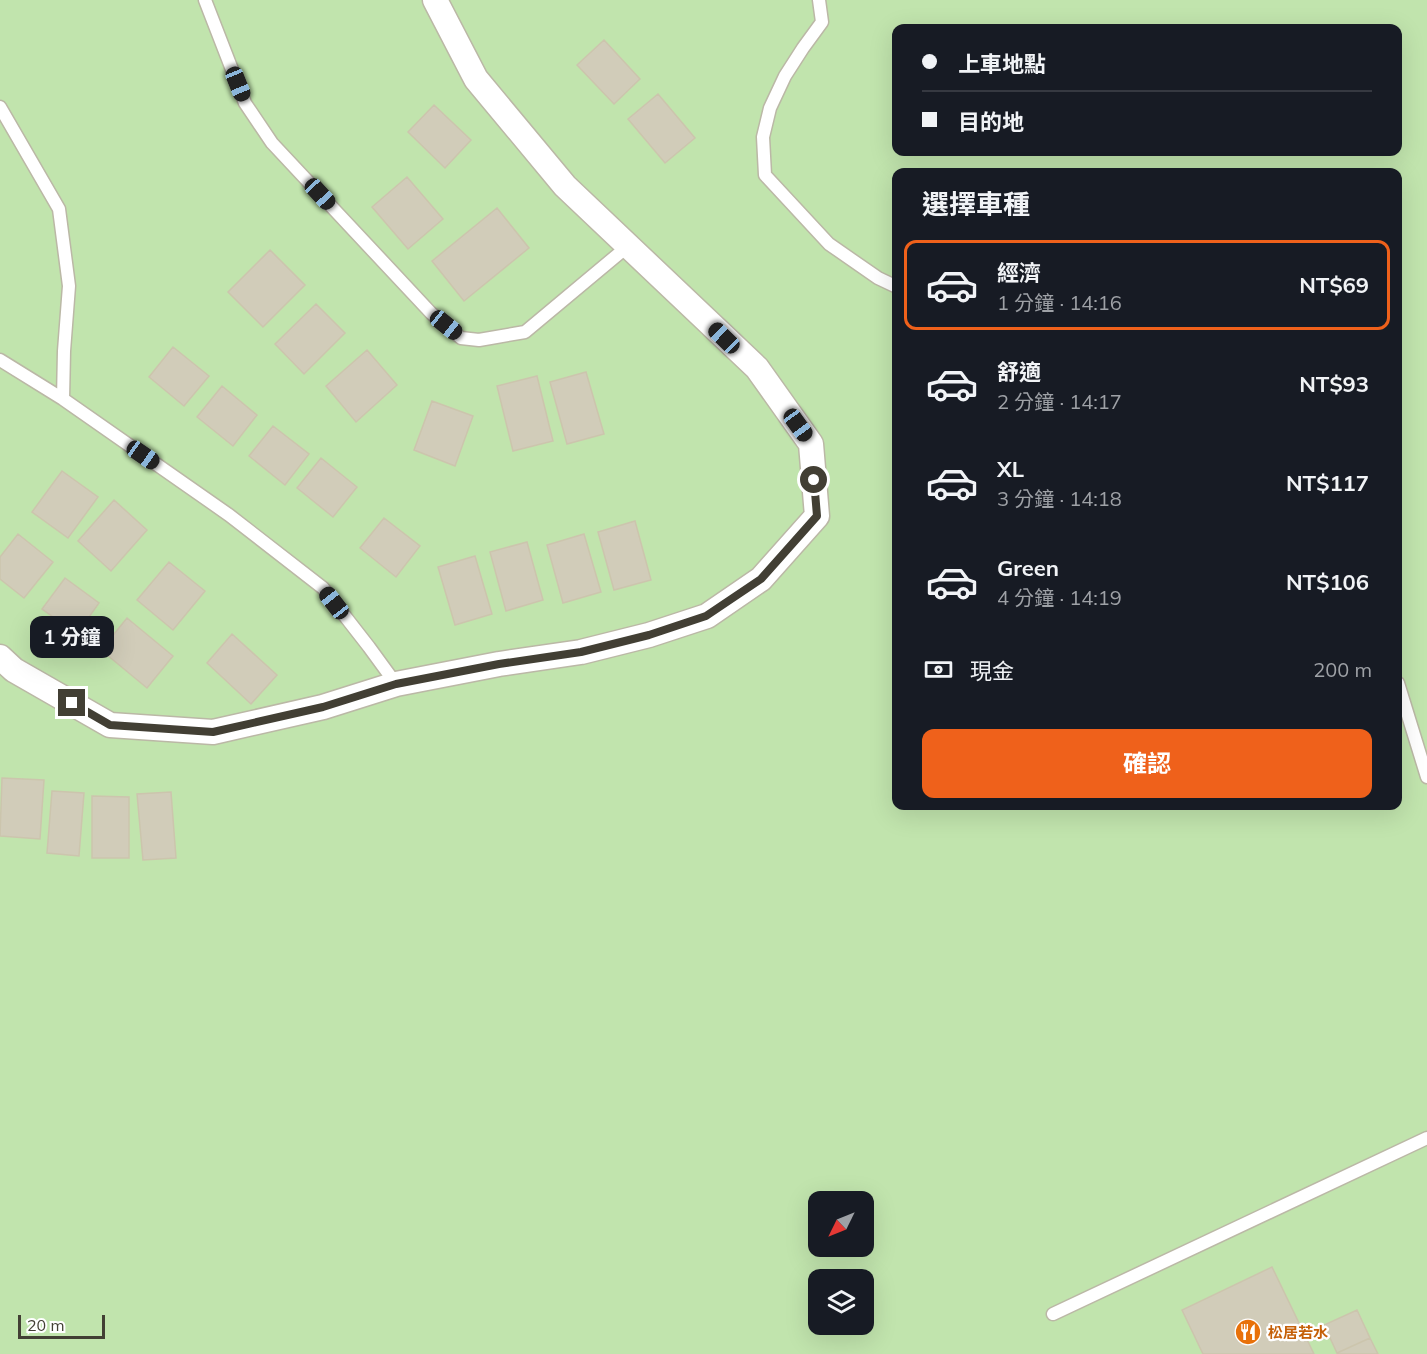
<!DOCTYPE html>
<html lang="zh-TW">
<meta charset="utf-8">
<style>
:root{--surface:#171b24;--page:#20242c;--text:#f1f3f6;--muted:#9ea1a6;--line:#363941;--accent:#ef611b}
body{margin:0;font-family:Mulish,"Noto Sans TC",sans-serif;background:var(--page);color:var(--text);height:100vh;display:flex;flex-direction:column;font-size:22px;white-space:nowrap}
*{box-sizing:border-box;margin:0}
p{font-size:20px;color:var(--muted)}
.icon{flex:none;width:33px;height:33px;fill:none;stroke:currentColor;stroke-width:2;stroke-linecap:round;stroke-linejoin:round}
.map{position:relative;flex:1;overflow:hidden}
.drawer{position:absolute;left:892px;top:168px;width:510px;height:642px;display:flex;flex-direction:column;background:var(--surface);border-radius:12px;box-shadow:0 6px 24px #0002}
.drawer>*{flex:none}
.guide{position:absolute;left:892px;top:24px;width:510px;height:132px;border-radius:12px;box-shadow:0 6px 24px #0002;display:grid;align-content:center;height:132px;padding:0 30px;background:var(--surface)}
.needle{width:39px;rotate:227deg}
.controls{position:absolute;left:808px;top:1191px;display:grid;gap:12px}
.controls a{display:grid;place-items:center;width:66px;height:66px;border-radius:12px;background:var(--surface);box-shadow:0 6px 24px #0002;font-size:30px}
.scale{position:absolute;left:18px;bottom:15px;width:87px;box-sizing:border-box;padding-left:6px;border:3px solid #423f34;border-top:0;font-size:16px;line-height:21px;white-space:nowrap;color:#423f34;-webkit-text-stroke:4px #fff;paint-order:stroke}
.end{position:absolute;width:27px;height:27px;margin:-14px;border:8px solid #423f34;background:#fff;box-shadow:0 0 0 3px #fff}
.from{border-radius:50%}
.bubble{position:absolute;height:42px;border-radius:12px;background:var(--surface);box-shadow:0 6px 24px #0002;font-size:20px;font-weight:700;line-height:42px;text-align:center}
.car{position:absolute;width:18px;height:36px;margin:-18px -9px;border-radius:8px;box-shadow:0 0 4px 2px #0007;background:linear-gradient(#222 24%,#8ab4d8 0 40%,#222 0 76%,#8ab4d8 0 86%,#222 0)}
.guide b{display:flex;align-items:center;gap:21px;height:57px;font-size:22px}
.guide b+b{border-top:2px solid var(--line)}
.guide i{width:15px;height:15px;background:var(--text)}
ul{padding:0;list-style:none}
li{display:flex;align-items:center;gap:18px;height:90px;margin:0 12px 9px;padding:0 18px;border:3px solid transparent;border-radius:12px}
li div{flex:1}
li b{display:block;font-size:22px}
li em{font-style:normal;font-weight:700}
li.on{border-color:var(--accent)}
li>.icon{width:54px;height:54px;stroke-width:1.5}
h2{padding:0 30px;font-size:27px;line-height:72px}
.pay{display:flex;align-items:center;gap:15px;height:66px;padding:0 30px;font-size:22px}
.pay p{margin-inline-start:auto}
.action{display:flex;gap:12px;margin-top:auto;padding:12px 30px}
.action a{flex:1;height:69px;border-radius:12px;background:var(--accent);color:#fff;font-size:24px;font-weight:700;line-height:69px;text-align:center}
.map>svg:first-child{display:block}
.green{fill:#c1e4ad;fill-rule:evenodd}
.building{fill:#d1ccb9;stroke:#ccc5ad;stroke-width:1.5}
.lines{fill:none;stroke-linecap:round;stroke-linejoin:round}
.lane-casing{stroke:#bbb8a6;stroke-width:15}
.street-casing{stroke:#bbb8a6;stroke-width:27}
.lane{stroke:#fff;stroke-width:12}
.street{stroke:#fff;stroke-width:24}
.route{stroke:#423f34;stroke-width:8}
.labels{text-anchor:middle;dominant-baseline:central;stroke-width:4.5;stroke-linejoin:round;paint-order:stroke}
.food-label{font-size:15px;font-weight:bold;fill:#c56008;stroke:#fff;text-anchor:start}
</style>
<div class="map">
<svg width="1427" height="1354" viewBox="0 0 1427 1354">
<rect width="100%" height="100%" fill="#f0efe3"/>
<!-- green -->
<path class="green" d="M0,0H1427V1354H0ZM897,28H1398V152H897ZM897,172H1398V806H897ZM819,1202H864V1246H819ZM819,1280H864V1324H819Z"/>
<!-- building -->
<path class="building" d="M604,40L640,79L614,104L577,65Z
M658,94L695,138L665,163L628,119Z
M434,105L471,140L445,168L408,132Z
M407,177L443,219L408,249L372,207Z
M497,208L529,248L464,301L432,261Z
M270,250L305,285L263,327L228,292Z
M316,304L345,333L304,374L275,344Z
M173,347L209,376L184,406L149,377Z
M367,350L397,385L356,422L326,386Z
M586,372L604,434L567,444L550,382Z
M537,376L553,441L513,451L497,386Z
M222,386L257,415L233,446L197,417Z
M432,401L473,416L455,466L414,450Z
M273,426L309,454L285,485L249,456Z
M321,458L357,487L333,517L297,488Z
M62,471L98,497L68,538L32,512Z
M114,500L147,530L111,571L78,541Z
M384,518L420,546L396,577L360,548Z
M635,521L651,580L614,590L598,532Z
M18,534L53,562L24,598L0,579V557Z
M584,534L601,592L563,603L547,545Z
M527,542L543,600L506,611L490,552Z
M475,556L492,614L455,625L438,567Z
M169,562L205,591L173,630L137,600Z
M65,578L99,603L77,634L42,609Z
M127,618L173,656L147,688L101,650Z
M232,634L277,675L251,704L207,663Z
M2,778L44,780L40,839L0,836Z
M52,791L84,793L79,856L47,853Z
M171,792L176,858L143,860L137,794Z
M92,796L129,797V858H92Z
M1272,1267L1314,1354H1203L1182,1310Z
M1357,1310L1370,1338L1337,1353L1324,1325Z
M1370,1338L1378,1354H1338L1337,1353Z"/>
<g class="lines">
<!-- lane casing -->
<g class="lane-casing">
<path id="lane" d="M205,0L245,103L272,143L431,313L461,338L479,340L525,332L628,246
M819,0L822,22L803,48L785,76L770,108L763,137L765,175L829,244L878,278L897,287
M0,107L59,209L69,286L64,351L63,399L229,515L323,588L369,647L396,684
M0,360L63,399
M1398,683L1427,777
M1053,1314L1427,1138"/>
</g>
<!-- street casing -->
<g class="street-casing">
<path id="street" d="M0,657L14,670L110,725L213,732L323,707L396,684L499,664L581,652L649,635L707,616L761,579L817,516L811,444L757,368L565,186L476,79L435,0"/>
</g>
<!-- lane -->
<use href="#lane" class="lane"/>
<!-- street -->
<use href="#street" class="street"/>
</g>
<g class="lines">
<!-- route -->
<path class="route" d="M72,703L110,725L213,732L323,707L396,684L499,664L581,652L649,635L706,616L761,579L817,516L814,480"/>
</g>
<!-- icons -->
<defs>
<g id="restaurant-disc" transform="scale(1.35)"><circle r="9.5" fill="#e8710a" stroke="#fff"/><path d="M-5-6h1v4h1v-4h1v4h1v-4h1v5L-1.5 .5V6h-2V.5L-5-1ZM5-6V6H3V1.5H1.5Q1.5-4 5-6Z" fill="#fff"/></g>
</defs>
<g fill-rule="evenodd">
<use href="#restaurant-disc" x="1248" y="1332"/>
</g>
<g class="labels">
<!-- food labels -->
<g class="food-label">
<text x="1268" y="1332">松居若水</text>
</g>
</g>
</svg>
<div class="controls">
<a><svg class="needle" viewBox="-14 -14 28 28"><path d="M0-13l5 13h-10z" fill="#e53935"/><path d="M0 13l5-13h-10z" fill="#9ea1a6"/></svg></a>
<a><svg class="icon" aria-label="layers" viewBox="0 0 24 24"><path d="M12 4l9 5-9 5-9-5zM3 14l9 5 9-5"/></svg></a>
</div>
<div class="scale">20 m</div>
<i class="end from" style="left:814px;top:480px"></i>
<i class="end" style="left:72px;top:703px"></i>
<div class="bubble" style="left:30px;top:616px;width:84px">1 分鐘</div>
<i class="car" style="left:238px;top:84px;rotate:158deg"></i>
<i class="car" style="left:320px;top:194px;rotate:137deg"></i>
<i class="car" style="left:446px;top:325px;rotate:129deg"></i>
<i class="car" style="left:724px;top:338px;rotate:314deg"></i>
<i class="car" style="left:798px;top:425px;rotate:144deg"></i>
<i class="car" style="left:143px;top:455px;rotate:125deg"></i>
<i class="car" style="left:334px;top:603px;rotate:322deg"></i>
<div class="guide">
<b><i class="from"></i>上車地點</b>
<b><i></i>目的地</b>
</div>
<section class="drawer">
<h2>選擇車種</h2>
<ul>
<li class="on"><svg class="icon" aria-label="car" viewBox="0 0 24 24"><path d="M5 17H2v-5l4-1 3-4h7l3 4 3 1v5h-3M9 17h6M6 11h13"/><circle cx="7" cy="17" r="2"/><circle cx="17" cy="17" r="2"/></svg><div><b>經濟</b><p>1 分鐘 · 14:16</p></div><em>NT$69</em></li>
<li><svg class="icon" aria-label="car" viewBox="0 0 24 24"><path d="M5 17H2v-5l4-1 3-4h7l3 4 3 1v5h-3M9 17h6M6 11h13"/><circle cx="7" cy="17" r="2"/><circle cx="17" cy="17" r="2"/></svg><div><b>舒適</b><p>2 分鐘 · 14:17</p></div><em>NT$93</em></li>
<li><svg class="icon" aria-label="car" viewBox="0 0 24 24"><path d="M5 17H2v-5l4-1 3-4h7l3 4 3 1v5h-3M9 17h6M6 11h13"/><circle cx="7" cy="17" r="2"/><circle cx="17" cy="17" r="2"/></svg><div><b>XL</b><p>3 分鐘 · 14:18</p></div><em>NT$117</em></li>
<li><svg class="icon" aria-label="car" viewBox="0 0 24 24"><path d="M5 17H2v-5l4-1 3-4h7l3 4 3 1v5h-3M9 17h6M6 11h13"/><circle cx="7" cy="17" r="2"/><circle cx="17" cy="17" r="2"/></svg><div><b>Green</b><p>4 分鐘 · 14:19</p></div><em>NT$106</em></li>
</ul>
<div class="pay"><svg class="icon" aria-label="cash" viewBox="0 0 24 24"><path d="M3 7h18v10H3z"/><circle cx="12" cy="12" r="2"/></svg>現金<p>200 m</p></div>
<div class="action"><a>確認</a></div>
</section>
</div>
